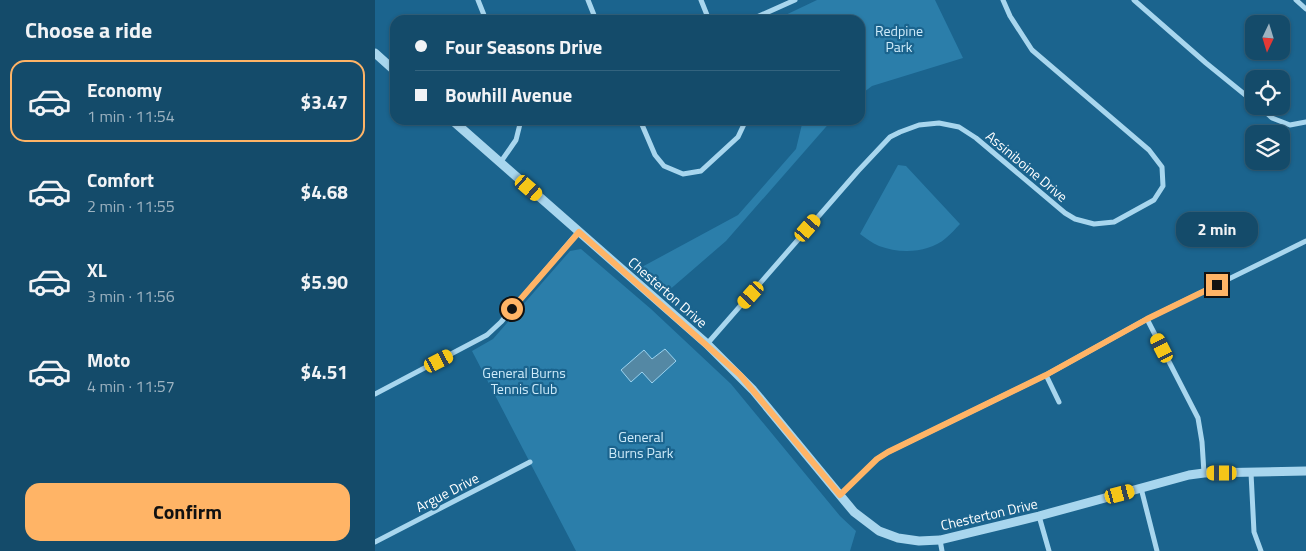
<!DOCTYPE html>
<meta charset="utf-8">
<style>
:root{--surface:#144b6a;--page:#215572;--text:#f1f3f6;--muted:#9db3c1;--line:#33637e;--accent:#ffb466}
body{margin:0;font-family:"Titillium Web",sans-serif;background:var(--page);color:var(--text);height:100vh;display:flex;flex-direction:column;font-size:19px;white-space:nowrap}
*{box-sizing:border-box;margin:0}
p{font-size:16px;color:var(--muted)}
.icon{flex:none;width:28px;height:28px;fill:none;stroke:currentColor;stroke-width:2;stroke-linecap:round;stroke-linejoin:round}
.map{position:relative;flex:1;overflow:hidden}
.side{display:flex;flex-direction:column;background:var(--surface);width:375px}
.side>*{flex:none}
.top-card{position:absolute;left:15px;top:15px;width:475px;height:110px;border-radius:15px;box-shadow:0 1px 4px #0004,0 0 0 1px var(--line);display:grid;align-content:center;height:110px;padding:0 25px;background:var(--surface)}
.needle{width:32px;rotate:184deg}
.tools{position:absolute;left:870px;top:15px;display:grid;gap:10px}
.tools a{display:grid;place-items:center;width:45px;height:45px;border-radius:10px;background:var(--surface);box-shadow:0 1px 4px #0004,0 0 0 1px var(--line);font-size:25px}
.end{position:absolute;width:22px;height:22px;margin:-11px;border:6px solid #ffb466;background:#111;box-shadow:0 0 0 2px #111}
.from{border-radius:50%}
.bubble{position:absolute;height:35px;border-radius:15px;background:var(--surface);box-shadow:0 1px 4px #0004,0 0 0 1px var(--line);font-size:16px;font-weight:700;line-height:35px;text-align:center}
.car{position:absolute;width:15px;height:30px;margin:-15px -8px;border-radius:6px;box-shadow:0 0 4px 1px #0007;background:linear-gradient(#f5c518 24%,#345 0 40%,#f5c518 0 76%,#345 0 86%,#f5c518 0)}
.top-card b{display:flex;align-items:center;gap:18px;height:48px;font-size:19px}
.top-card b+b{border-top:1px solid var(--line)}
.top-card i{width:12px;height:12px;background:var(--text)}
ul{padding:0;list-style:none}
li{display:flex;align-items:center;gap:15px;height:82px;margin:0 10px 8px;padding:0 15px;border:2px solid transparent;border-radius:15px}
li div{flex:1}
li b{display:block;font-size:19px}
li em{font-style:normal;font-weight:700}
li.on{border-color:var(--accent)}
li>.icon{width:45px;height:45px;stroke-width:1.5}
h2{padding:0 25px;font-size:22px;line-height:60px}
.action{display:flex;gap:10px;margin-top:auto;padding:10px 25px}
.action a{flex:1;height:58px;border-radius:15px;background:var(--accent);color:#111;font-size:20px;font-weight:700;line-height:58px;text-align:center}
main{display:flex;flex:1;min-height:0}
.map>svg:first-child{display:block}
.green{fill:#2b7eaa}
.water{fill:#5488a4;stroke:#9bd3f0}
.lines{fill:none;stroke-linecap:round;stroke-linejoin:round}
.minor{stroke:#a8d6ee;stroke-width:5}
.tertiary{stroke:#a8d6ee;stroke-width:9}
.route{stroke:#ffb466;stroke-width:6}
.labels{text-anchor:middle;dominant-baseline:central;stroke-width:4.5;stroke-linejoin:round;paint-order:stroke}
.park-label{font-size:14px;fill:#ceebfa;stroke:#1b648e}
.street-label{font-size:14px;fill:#fff;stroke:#1b648e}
</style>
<main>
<section class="side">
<h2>Choose a ride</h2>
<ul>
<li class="on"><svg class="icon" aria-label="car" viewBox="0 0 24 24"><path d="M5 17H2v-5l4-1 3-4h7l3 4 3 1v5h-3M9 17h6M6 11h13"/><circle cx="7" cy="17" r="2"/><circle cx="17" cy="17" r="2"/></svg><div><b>Economy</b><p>1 min · 11:54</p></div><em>$3.47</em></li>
<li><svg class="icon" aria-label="car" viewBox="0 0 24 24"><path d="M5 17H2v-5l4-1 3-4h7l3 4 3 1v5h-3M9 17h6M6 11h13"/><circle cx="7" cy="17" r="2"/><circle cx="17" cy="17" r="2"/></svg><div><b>Comfort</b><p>2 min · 11:55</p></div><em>$4.68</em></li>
<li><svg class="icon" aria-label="car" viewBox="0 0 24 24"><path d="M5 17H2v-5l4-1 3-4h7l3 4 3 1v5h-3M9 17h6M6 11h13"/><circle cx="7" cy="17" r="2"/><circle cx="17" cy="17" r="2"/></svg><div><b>XL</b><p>3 min · 11:56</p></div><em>$5.90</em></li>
<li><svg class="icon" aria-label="car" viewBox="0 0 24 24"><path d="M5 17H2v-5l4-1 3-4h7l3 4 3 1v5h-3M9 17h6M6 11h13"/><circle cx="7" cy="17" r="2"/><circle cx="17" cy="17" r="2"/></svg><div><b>Moto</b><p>4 min · 11:57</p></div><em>$4.51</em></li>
</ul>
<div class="action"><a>Confirm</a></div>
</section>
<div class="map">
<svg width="931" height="551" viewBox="0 0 931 551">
<rect width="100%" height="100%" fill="#1b648e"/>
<!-- green -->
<path class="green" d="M442,0H560L588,58L497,86L485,95V20H400Z
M428,120H457L351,241L292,292L265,268L363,215L421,149Z
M523,165L531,166L585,224C580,229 576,234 571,238C554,253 525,254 504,246C497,243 491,238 485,234Z
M206,249L276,309L356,384L465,516L481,531L475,551H201L97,351L118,339L195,251Z"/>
<!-- water -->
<path class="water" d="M290,349L301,361L277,383L267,372L256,382L246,370L269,350L277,359Z"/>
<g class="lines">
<!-- minor -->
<path class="minor" d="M103,0L111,20
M213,0L221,20
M326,0L334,20
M759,0L831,63L879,102
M921,0L931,9
M375,20L420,0
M884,106L897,118L915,125L931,122
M265,120L280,155L289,166L308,174L326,171L363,137L371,120
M125,163L141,140L146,120
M772,319L823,418L827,442L829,473
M332,344L483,171L515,137L525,132L544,125L564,123L584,127L601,138L690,213L700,219L719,224L739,222L779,200L788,186L787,167L774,150L657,50L635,16L628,0
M671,375L684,402
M0,394L112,335L126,322L204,231
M876,473L879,532L886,551
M766,488L782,551
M465,495L502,459L513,452L671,375L772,319L931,241
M664,516L674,551
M565,540L567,551
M0,542L155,462"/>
<!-- tertiary -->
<path class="tertiary" d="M0,53L20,71
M77,120L332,344L378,390L479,512L504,531L523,538L544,541L565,540L664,516L814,475L829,473L931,471"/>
</g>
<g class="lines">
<!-- route -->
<path class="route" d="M137,309L204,232L365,375L465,495L502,459L513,452L671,375L772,319L842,285"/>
</g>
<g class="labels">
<!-- park labels -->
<g class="park-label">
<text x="524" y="30">Redpine<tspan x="524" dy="16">Park</tspan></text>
<text x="149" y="372">General Burns<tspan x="149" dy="16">Tennis Club</tspan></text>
<text x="266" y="436">General<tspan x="266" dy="16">Burns Park</tspan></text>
</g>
<!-- street labels -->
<g class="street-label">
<text transform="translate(652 166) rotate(40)">Assiniboine Drive</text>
<text transform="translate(293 292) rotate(41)">Chesterton Drive</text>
<text transform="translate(72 492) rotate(-27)">Argue Drive</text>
<text transform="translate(614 514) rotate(-13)">Chesterton Drive</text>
</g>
</g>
</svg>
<div class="tools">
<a><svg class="needle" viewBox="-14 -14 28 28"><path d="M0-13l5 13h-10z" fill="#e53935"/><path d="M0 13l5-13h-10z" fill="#9db3c1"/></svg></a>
<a><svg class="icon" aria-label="locate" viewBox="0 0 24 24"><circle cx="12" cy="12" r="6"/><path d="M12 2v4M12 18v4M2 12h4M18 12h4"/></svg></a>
<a><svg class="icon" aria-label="layers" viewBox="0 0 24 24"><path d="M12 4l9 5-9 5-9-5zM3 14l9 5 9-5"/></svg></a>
</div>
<i class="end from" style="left:137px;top:309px"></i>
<i class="end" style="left:842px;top:285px"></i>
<div class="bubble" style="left:801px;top:212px;width:82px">2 min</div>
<i class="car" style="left:154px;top:188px;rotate:131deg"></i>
<i class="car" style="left:433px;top:228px;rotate:41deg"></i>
<i class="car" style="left:376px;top:295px;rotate:222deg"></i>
<i class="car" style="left:787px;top:348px;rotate:333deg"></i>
<i class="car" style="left:64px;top:361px;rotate:63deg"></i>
<i class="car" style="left:847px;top:473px;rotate:270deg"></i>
<i class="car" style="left:745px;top:494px;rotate:75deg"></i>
<div class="top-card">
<b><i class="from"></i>Four Seasons Drive</b>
<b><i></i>Bowhill Avenue</b>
</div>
</div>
</main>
